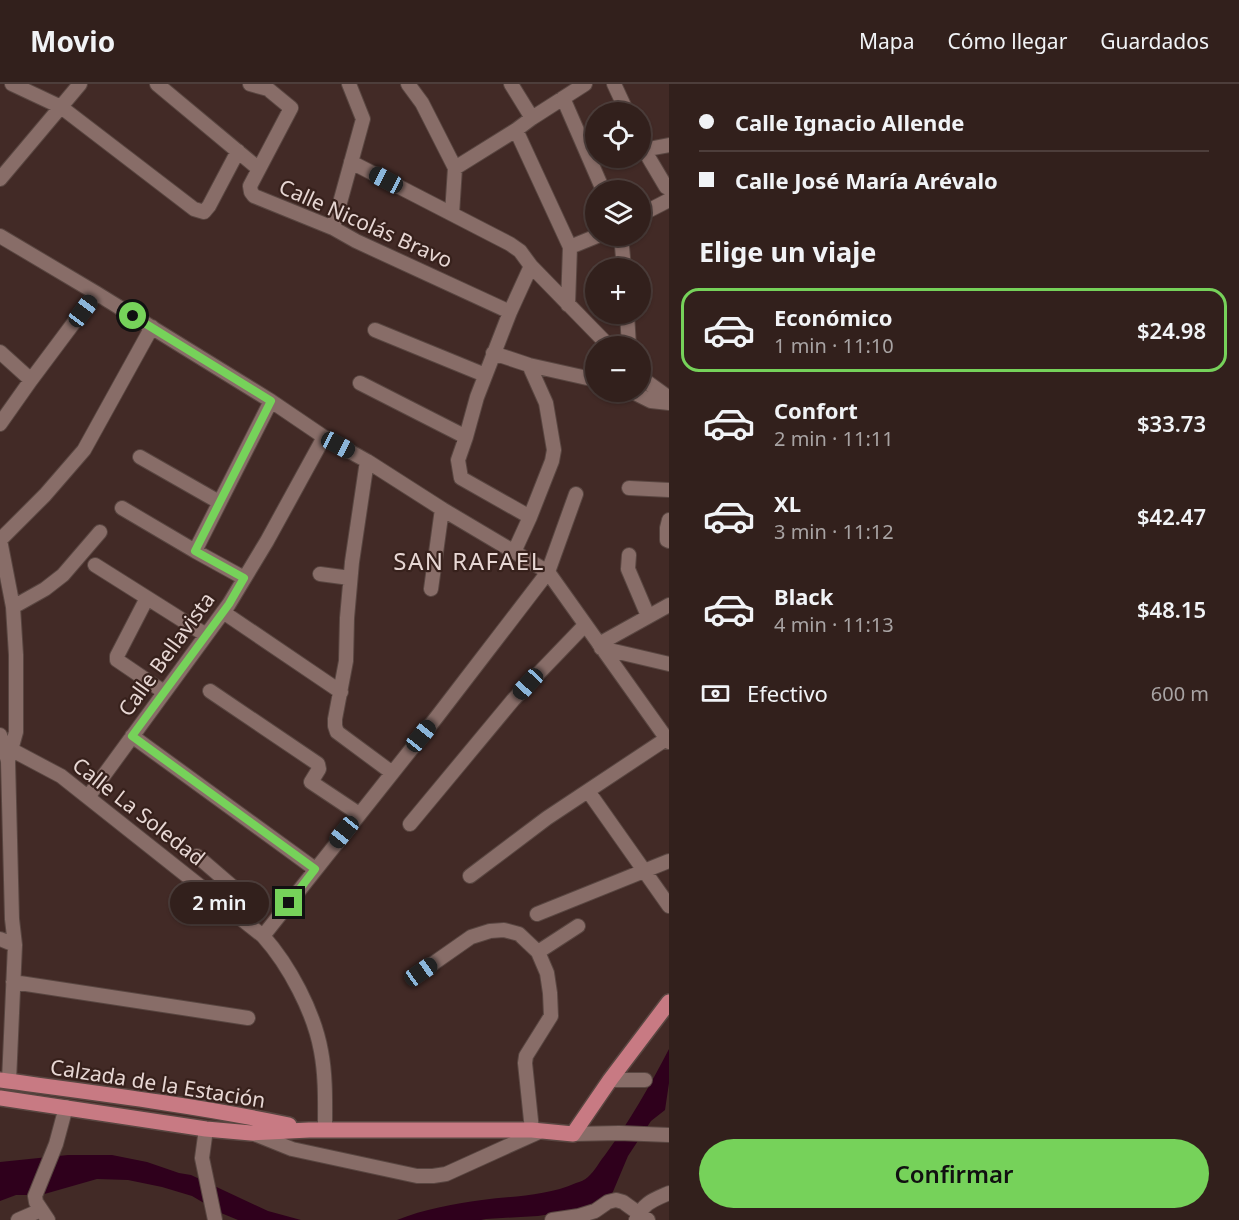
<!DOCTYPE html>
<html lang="es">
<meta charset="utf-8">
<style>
:root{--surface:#32201c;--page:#3d2d29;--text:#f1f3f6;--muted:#a8a3a3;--line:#4d3e3b;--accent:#76d25a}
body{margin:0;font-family:"Noto Sans",sans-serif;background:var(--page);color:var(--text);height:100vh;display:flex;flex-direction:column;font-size:22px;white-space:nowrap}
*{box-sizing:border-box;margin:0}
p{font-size:20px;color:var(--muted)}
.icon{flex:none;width:33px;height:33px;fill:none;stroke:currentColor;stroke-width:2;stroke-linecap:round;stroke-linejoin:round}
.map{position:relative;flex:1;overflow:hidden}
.drawer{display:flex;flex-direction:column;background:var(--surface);width:570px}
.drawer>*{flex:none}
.guide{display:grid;align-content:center;height:132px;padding:0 30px;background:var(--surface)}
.buttons{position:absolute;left:585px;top:18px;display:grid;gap:12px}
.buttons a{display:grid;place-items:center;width:66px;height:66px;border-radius:50%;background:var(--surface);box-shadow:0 2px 4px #0004,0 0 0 2px var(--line);font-size:30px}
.end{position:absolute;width:27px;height:27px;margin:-14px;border:8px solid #76d25a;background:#111;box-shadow:0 0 0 3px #111}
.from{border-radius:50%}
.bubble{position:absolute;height:42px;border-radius:21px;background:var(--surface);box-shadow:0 2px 4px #0004,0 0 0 2px var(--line);font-size:20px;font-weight:600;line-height:42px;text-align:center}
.car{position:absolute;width:18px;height:36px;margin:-18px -9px;border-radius:8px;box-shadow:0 0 4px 2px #0007;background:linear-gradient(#222 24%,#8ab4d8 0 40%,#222 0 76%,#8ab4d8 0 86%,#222 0)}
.guide b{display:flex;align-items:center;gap:21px;height:57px;font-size:22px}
.guide b+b{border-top:2px solid var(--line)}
.guide i{width:15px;height:15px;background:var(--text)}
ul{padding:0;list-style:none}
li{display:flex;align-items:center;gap:18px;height:84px;margin:0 12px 9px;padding:0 18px;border:3px solid transparent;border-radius:18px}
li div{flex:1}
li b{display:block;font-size:22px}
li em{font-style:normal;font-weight:600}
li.on{border-color:var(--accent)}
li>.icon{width:54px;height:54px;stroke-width:1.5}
h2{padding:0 30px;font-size:27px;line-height:72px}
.pay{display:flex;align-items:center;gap:15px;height:66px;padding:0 30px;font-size:22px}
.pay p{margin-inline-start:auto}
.cta{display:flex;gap:12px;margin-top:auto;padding:12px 30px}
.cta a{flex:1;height:69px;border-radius:36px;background:var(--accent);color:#111;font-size:24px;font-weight:600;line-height:69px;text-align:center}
header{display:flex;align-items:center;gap:36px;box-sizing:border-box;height:84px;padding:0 30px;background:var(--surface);border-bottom:2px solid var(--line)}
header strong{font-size:28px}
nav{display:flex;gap:33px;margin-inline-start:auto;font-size:21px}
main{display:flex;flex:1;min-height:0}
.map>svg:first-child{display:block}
.water{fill:#2f001c}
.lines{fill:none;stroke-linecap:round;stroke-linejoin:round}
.minor-casing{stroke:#594641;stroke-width:16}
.major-casing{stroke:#594641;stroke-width:18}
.minor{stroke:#886d68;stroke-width:14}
.major{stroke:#c87a83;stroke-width:15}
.route{stroke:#76d25a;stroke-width:8}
.labels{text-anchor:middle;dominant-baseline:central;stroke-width:4.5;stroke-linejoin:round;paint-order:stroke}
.street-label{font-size:21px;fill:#e7d7d4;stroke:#37211c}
.quarter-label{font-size:24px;letter-spacing:1.5px;fill:#e7d7d4;stroke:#37211c}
</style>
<header>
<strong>Movio</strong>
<nav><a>Mapa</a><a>Cómo llegar</a><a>Guardados</a></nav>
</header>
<main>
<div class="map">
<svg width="669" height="1136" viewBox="0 0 669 1136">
<rect width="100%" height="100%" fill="#422a26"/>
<!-- water -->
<path class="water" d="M669,965V999L665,1026L651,1037L628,1072L612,1110L594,1123L538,1132L486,1135L481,1136H397C424,1125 453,1120 482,1116C513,1112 547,1112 576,1099C580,1098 585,1096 588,1093C595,1087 599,1078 605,1071C629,1038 650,1002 669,965Z
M68,1071H112L147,1078L179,1089L191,1091L268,1127L301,1136H238L221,1129L192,1112L162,1103L128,1096L97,1095L41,1111H16L0,1117V1078Z"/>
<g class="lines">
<!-- minor casing -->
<g class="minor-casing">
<path id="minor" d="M12,0L61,23L194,125L204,128L209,122L238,67
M157,0L259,85
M250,0L268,5L291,24L250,102L251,108L254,112L333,144L356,157L510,228
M408,0L422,19L455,84L452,130
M511,0L532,34
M614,0L627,28
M563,14L603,106
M516,46L570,163L568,221
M640,59L666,103L669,104
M643,66L669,61
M351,78L510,160L520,167L531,182L609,262
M455,84L516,46L532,34L585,0
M0,95L80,0
M640,131L669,116
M333,144L363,35L349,0
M0,152L96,209L271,317L324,353L367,377L442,425L548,488L669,658
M621,152L624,184
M570,163L597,152
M627,230L629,262
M375,246L485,291
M0,268L31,296
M493,269L529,281L596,296
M640,293L669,314
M360,299L466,353
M633,308L651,317L669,319
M0,340L31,296L96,209
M140,373L219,418
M367,377L352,478L347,534L346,577L335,635V642L337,648L391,688
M629,404L669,406
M122,424L195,467L244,494
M530,433L461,394L458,376L466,353L477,313L510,228L531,182
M669,436L667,444V456L669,457
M0,456L13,523L16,571V648L8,677L12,835L15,861L9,997
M0,456L45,411L84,366L152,243
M195,467L271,317
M514,468L530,433L552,377L554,366L546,319L529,281
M629,471L628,485L648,532
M95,481L206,551
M320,490L350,494
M431,505L442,425
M147,514L117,572V576L164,608
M13,523L45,505L63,491L100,448
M223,528L341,608
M599,560L669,521
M601,564L669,580
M210,607L318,680L319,685L311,698L359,730
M0,651L8,677
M132,652L315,785
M12,666L61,692L263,852C289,881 314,928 321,967C326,993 325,1020 325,1046
M588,707L669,822
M88,713L229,520L267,457L324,353
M410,740L513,616L585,541
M197,772L240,809L228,824
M470,792L547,734L666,655
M537,830L669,777
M263,852L436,634L548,488L576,410
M0,855L15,861
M538,868L578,842
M421,888L471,853L490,847L504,846L519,850L538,868L547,889L550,909L551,932L526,972L525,979L532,1046
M13,898L248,934
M610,996H645
M206,1045L202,1074L215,1136
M252,1049L292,1065L417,1092H433L446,1090L541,1047
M573,1050L619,1049L669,1051
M18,1136L41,1126
M48,1136L36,1118L35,1112L56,1060L66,1023
M552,1136L579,1132L595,1127L608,1118L616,1116L623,1118L648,1136
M636,1136C643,1119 653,1116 669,1109"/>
</g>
<!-- major casing -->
<g class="major-casing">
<path id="major" d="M0,996C96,1009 194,1021 289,1041
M0,1014L206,1045L251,1049L309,1046H532L573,1050L610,996L669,918"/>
</g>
<!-- minor -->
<use href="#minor" class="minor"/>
<!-- major -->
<use href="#major" class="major"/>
</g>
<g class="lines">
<!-- route -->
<path class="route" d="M133,232L271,317L195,467L244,494L229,520L132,652L315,785L289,819"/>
</g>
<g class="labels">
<!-- street labels -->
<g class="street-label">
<text transform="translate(366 139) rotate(24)">Calle Nicolás Bravo</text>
<text transform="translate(166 570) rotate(-54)">Calle Bellavista</text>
<text transform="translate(139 727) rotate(38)">Calle La Soledad</text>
<text transform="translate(158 999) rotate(9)">Calzada de la Estación</text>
</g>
<!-- quarter labels -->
<g class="quarter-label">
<text x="469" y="476">SAN RAFAEL</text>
</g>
</g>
</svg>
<div class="buttons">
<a><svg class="icon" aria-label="locate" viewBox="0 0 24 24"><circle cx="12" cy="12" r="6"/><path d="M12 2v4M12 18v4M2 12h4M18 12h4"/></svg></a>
<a><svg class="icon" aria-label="layers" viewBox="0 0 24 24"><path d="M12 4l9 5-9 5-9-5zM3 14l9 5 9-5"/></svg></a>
<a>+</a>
<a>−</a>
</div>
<i class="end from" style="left:133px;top:232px"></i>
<i class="end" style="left:289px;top:819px"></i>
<div class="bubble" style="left:170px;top:798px;width:99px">2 min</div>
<i class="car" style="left:386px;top:96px;rotate:298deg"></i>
<i class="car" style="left:83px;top:227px;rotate:37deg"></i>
<i class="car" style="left:338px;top:361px;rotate:118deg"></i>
<i class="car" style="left:528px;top:600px;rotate:223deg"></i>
<i class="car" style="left:421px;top:652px;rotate:39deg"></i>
<i class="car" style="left:344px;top:748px;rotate:219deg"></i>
<i class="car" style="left:421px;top:888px;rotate:55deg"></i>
</div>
<section class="drawer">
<div class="guide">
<b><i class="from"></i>Calle Ignacio Allende</b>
<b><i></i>Calle José María Arévalo</b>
</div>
<h2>Elige un viaje</h2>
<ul>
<li class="on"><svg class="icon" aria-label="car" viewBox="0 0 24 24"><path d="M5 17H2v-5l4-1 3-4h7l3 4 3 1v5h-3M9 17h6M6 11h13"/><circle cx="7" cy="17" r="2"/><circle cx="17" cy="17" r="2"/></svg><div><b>Económico</b><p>1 min · 11:10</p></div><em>$24.98</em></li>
<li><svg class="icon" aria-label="car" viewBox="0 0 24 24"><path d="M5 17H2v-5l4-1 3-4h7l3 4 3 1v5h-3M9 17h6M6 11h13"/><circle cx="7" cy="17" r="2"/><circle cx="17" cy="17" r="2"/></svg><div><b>Confort</b><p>2 min · 11:11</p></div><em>$33.73</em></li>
<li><svg class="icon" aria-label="car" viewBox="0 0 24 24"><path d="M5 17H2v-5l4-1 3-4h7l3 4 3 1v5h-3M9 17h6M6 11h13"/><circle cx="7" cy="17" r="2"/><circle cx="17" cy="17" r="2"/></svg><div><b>XL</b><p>3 min · 11:12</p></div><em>$42.47</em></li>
<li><svg class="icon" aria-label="car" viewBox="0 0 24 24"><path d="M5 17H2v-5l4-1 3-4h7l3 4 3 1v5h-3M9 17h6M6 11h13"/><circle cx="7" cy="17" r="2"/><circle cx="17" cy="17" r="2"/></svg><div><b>Black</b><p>4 min · 11:13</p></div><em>$48.15</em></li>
</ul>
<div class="pay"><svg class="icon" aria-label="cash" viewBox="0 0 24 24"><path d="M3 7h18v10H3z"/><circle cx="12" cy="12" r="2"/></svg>Efectivo<p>600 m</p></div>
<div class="cta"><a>Confirmar</a></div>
</section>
</main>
